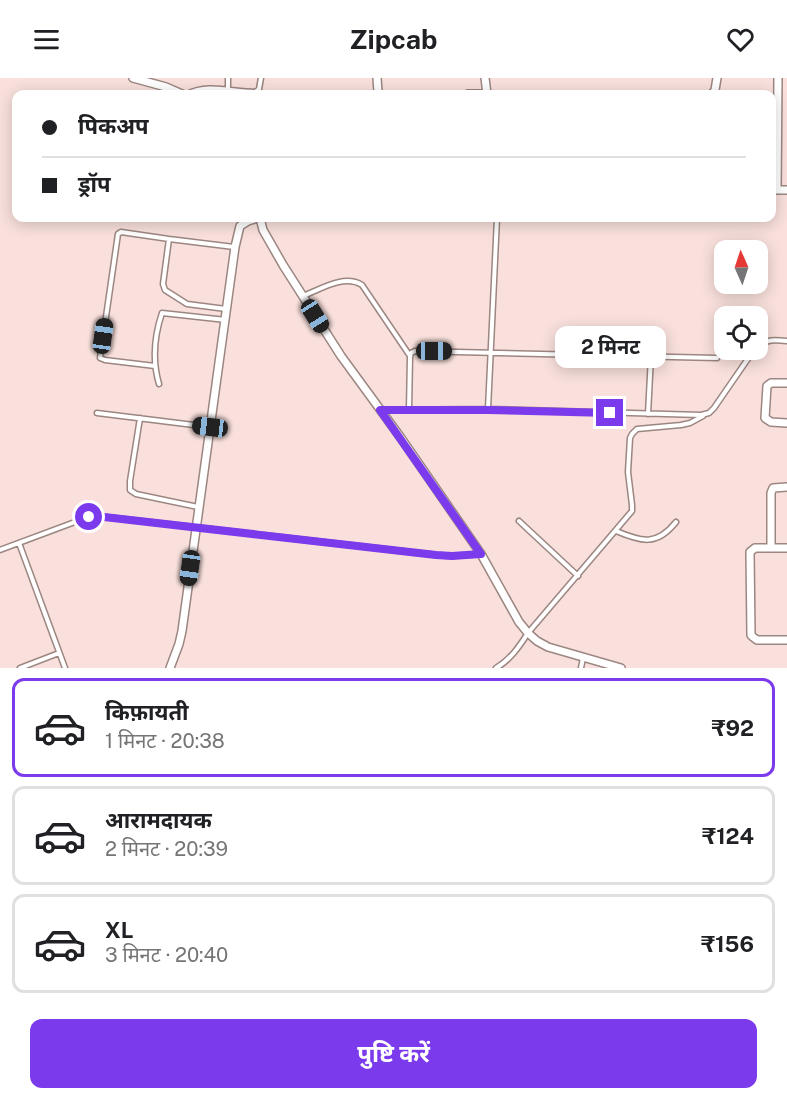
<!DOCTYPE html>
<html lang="hi">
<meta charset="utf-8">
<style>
:root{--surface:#fff;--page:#f2f2f2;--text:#202124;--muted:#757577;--line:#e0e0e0;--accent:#7c3aed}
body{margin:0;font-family:"Public Sans","Noto Sans Devanagari",sans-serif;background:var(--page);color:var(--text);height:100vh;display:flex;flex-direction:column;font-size:22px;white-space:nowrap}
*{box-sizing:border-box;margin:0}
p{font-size:20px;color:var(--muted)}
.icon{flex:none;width:33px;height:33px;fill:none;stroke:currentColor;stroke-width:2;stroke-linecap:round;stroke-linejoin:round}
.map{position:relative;height:590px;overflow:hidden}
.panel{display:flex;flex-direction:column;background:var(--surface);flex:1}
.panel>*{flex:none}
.top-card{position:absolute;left:12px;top:12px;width:764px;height:132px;border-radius:12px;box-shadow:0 3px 15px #0003;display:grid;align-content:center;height:132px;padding:0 30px;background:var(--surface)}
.needle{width:39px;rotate:357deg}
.tools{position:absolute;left:714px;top:162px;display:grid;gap:12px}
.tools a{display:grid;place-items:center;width:54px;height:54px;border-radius:12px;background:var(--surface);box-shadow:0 3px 15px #0003;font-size:30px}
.end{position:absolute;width:27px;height:27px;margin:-14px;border:8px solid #7c3aed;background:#fff;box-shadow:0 0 0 3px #fff}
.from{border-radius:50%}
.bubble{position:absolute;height:42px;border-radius:12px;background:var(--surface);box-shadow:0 3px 15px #0003;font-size:20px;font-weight:700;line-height:42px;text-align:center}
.car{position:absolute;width:18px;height:36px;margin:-18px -9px;border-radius:8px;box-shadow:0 0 4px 2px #0007;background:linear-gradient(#222 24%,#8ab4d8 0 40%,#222 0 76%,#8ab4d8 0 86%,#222 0)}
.top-card b{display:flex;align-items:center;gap:21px;height:57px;font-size:22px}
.top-card b+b{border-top:2px solid var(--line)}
.top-card i{width:15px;height:15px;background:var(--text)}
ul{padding:10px 0 0;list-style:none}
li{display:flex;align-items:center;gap:18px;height:99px;margin:0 12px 9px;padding:0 18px;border:3px solid var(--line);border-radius:12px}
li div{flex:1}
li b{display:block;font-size:22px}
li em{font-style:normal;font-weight:700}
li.current{border-color:var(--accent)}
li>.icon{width:54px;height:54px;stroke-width:1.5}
.cta{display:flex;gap:12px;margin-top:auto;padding:12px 30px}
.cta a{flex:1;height:69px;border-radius:12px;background:var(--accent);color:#fff;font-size:24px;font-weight:700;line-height:69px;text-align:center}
header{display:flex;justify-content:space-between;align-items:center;height:78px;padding:0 30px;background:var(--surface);font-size:27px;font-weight:700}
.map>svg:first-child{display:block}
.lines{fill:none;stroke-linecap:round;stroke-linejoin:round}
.lane-casing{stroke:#9c8682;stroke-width:7}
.street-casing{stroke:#9c8682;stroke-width:10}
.lane{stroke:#fff;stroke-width:4}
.street{stroke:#fff;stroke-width:7}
.route{stroke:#7c3aed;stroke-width:8}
</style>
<header><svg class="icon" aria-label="menu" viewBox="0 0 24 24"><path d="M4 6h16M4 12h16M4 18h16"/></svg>Zipcab<svg class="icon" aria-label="heart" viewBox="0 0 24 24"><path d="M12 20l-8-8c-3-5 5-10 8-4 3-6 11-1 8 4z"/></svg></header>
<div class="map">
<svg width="787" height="590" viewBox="0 0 787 590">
<rect width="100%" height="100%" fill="#f9e0dc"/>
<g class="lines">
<!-- lane casing -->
<g class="lane-casing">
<path id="lane" d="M228,12V0
M187,16C208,5 232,14 255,14L259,11L261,0
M169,161L163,206L165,212L187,226L226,231
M303,218C321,211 344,196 362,207L410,278
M758,268C766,261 776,262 787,263
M155,288L105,282L100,280L118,156L121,154L169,161L234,169
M159,306C152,282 154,259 162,235L226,242
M409,331L410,279L411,275L415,273L717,280
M488,331L497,140
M381,332L488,331L701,337L709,335L714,330L754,272
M97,335L210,349
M648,336L651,278
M140,340L130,403V412L136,416L198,429
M519,443L578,498
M616,453C642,464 657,468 676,444
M19,465L65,590
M0,472L83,441L97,438L436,477L452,478L480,476
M20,590L59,575
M496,590C510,582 519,569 528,555L632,433V427L628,394L630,360L632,356L637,351L681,347L690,345L703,338
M581,590L583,580"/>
</g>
<!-- street casing -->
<g class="street-casing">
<path id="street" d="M133,0L166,9L182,16
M377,0L378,14L380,16
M485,0L487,16
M468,16H486
M712,16L715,12L717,0
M771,112H787
M777,112L778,0
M260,140L263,152L283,187L341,278L401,360L481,476L519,544L528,555L537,563L548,569L621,590
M787,305H771L767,308L765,340L771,344L787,345
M771,469V415L773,410L787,409
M787,470H755L750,474L751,557L753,559L757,562H787
M170,590L179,566L182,553L235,169L240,148L248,143L258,140"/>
</g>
<!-- lane -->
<use href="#lane" class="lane"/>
<!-- street -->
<use href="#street" class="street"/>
</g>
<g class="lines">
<!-- route -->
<path class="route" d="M89,439H104L436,477L452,478L481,476L380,332H488L610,335"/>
</g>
</svg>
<div class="tools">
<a><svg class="needle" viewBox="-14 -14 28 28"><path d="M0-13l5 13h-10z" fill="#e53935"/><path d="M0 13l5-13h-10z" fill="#757577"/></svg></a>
<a><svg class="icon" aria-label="locate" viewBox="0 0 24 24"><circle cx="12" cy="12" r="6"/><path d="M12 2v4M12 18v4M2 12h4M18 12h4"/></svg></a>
</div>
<i class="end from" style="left:89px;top:439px"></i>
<i class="end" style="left:610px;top:335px"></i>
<div class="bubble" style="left:555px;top:248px;width:111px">2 मिनट</div>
<i class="car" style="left:315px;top:238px;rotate:148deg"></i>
<i class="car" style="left:103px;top:258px;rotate:8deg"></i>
<i class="car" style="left:434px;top:273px;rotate:90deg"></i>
<i class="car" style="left:210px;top:349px;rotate:277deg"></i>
<i class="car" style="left:190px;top:490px;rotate:188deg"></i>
<div class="top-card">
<b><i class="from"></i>पिकअप</b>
<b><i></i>ड्रॉप</b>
</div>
</div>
<section class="panel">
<ul>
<li class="current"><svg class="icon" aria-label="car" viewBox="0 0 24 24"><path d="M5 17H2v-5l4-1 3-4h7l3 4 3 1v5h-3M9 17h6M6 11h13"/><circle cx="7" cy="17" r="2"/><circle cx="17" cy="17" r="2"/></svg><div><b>किफ़ायती</b><p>1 मिनट · 20:38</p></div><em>₹92</em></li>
<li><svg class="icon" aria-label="car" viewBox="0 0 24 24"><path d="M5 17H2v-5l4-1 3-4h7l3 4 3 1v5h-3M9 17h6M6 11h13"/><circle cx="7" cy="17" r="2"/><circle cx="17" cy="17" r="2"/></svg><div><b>आरामदायक</b><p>2 मिनट · 20:39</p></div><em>₹124</em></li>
<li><svg class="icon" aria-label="car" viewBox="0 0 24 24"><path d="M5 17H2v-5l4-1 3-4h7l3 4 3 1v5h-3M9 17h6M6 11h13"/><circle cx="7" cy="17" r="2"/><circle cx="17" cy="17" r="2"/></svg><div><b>XL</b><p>3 मिनट · 20:40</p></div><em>₹156</em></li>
</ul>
<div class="cta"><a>पुष्टि करें</a></div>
</section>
